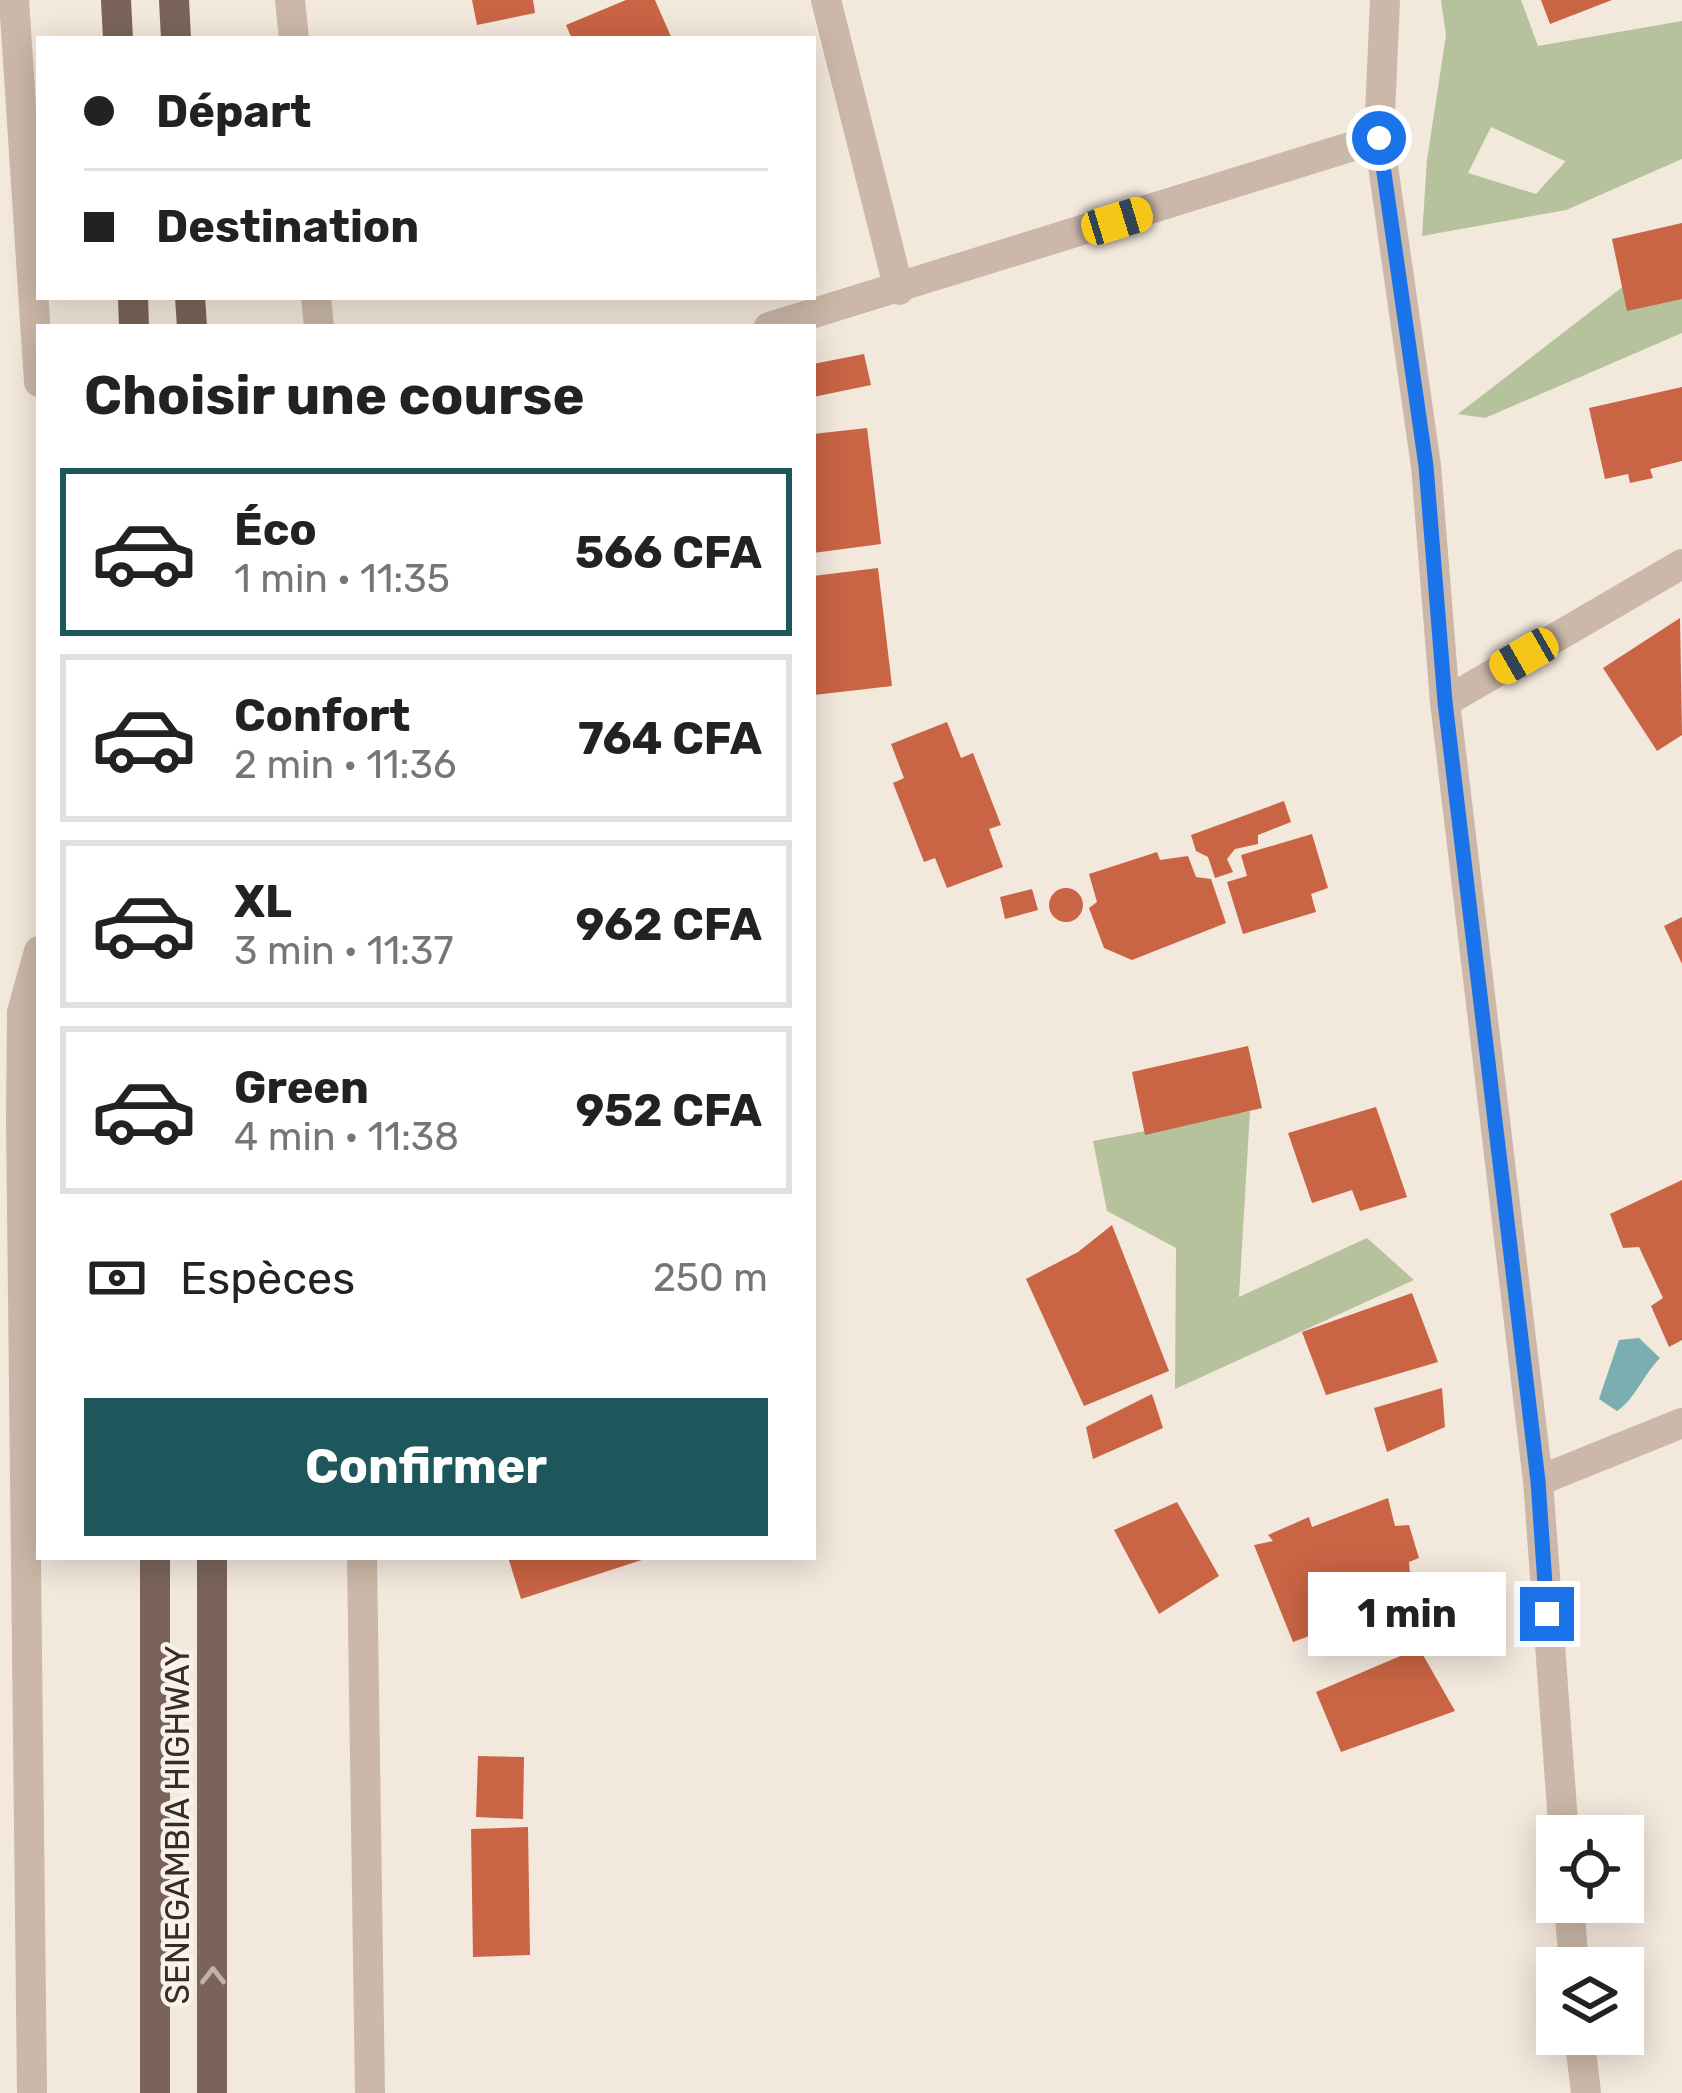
<!DOCTYPE html>
<html lang="fr">
<meta charset="utf-8">
<style>
:root{--surface:#fff;--page:#f2f2f2;--text:#222;--muted:#767676;--line:#e0e0e0;--accent:#1d575b}
body{margin:0;font-family:Rubik,sans-serif;background:var(--page);color:var(--text);height:100vh;display:flex;flex-direction:column;font-size:45px;white-space:nowrap}
*{box-sizing:border-box;margin:0}
p{font-size:39px;color:var(--muted)}
.icon{flex:none;width:66px;height:66px;fill:none;stroke:currentColor;stroke-width:2;stroke-linecap:round;stroke-linejoin:round}
.map{position:relative;flex:1;overflow:hidden}
.side{position:absolute;left:36px;top:324px;width:780px;height:1236px;display:flex;flex-direction:column;background:var(--surface);border-radius:0px;box-shadow:0 6px 30px #0003}
.side>*{flex:none}
.top-card{position:absolute;left:36px;top:36px;width:780px;height:264px;border-radius:0px;box-shadow:0 6px 30px #0003;display:grid;align-content:center;height:264px;padding:0 48px;background:var(--surface)}
.tools{position:absolute;left:1536px;top:1815px;display:grid;gap:24px}
.tools a{display:grid;place-items:center;width:108px;height:108px;border-radius:0px;background:var(--surface);box-shadow:0 6px 30px #0003;font-size:60px}
.end{position:absolute;width:54px;height:54px;margin:-27px;border:15px solid #1a73e8;background:#fff;box-shadow:0 0 0 6px #fff}
.from{border-radius:50%}
.bubble{position:absolute;height:84px;border-radius:0px;background:var(--surface);box-shadow:0 6px 30px #0003;font-size:39px;font-weight:700;line-height:84px;text-align:center}
.car{position:absolute;width:36px;height:72px;margin:-36px -18px;border-radius:15px;box-shadow:0 0 9px 3px #0007;background:linear-gradient(#f5c518 24%,#345 0 40%,#f5c518 0 76%,#345 0 86%,#f5c518 0)}
.top-card b{display:flex;align-items:center;gap:42px;height:114px;font-size:45px}
.top-card b+b{border-top:3px solid var(--line)}
.top-card i{width:30px;height:30px;background:var(--text)}
ul{padding:0;list-style:none}
li{display:flex;align-items:center;gap:36px;height:168px;margin:0 24px 18px;padding:0 24px;border:6px solid var(--line);border-radius:0px}
li div{flex:1}
li b{display:block;font-size:45px}
li em{font-style:normal;font-weight:700}
li.current{border-color:var(--accent)}
li>.icon{width:108px;height:108px;stroke-width:1.5}
h2{padding:0 48px;font-size:54px;line-height:144px}
.pay{display:flex;align-items:center;gap:30px;height:132px;padding:0 48px;font-size:45px}
.pay p{margin-inline-start:auto}
.primary-button{display:flex;gap:24px;margin-top:auto;padding:24px 48px}
.primary-button a{flex:1;height:138px;border-radius:0px;background:var(--accent);color:#fff;font-size:48px;font-weight:700;line-height:138px;text-align:center}
.map>svg:first-child{display:block}
.green{fill:#b5c29c;fill-rule:evenodd}
.water{fill:#7aaeb1}
.building{fill:#c96444}
.lines{fill:none;stroke-linecap:round;stroke-linejoin:round}
.street{stroke:#cbb8a8;stroke-width:30}
.primary{stroke:#7a6459;stroke-width:30}
.oneway{stroke:#c0b2a8}
.route{stroke:#1a73e8;stroke-width:15}
.labels{text-anchor:middle;dominant-baseline:central;stroke-width:9;stroke-linejoin:round;paint-order:stroke}
.street-label{font-size:33px;fill:#382d28;stroke:#faf2e9}
</style>
<div class="map">
<svg width="1682" height="2093" viewBox="0 0 1682 2093">
<rect width="100%" height="100%" fill="#f3e8dc"/>
<!-- green -->
<path class="green" d="M1441,0H1521L1538,46L1682,21V159L1566,210L1422,236L1427,160L1446,35ZM1491,127L1565,161V162L1536,194L1468,173Z
M1682,241V333L1485,418L1458,414Z
M1250,1111L1239,1297L1367,1238L1414,1280L1175,1389L1176,1248L1107,1211L1093,1141Z"/>
<!-- water -->
<path class="water" d="M1639,1338L1660,1358C1643,1375 1636,1398 1617,1411L1599,1399L1619,1340Z"/>
<!-- building -->
<path class="building" d="M472,0H533L535,13L477,25Z
M626,0H655L672,39H572L566,25Z
M1541,0H1612L1550,24Z
M1682,223V299L1627,311L1612,239Z
M864,354L871,385L813,397V364Z
M1682,387V461L1650,469L1653,478L1630,483L1628,474L1605,479L1589,408Z
M867,428L881,544L813,553V434Z
M878,568L892,686L814,695L813,576Z
M1680,618L1682,735L1657,751L1603,668Z
M947,722L961,758L973,753L1001,825L989,829L1003,867L947,888L935,858L924,862L893,783L904,778L891,744Z
M1284,801L1291,822L1258,835V844L1235,849L1227,859L1233,872L1215,878L1208,857L1196,851L1191,835Z
M1312,834L1328,888L1311,894L1316,912L1243,934L1227,882L1247,876L1241,855Z
M1157,852L1160,860L1188,856L1196,877L1211,879L1226,923L1132,960L1104,948L1089,908L1097,902L1089,874Z
M1049 905a17 17 0 1 1 34 0a17 17 0 1 1-34 0Z
M1032,889L1038,910L1005,919L1000,897Z
M1682,917V964L1664,926Z
M1248,1046L1262,1108L1145,1135L1132,1072Z
M1376,1107L1407,1197L1360,1211L1352,1190L1312,1203L1288,1133Z
M1682,1180V1340L1669,1347L1651,1306L1663,1298L1639,1247L1623,1248L1610,1214Z
M1112,1225L1169,1371L1084,1406L1026,1279L1078,1252Z
M1412,1293L1438,1362L1326,1395L1302,1332Z
M1442,1388L1445,1427L1387,1452L1374,1408Z
M1152,1394L1163,1428L1093,1459L1086,1427Z
M1388,1498L1395,1526L1409,1525L1419,1558L1409,1562L1412,1598L1293,1642L1254,1545L1273,1541L1268,1535L1309,1517L1312,1527Z
M1177,1502L1219,1576L1159,1614L1114,1530Z
M508,1557H647L648,1558L521,1599Z
M1419,1648L1455,1711L1341,1752L1316,1692Z
M478,1756L524,1757L523,1819L476,1817Z
M528,1827L530,1955L473,1957L471,1829Z"/>
<g class="lines">
<!-- street -->
<path class="street" d="M14,0L39,382
M290,0L294,39
M826,0L899,290
M1385,0L1379,138L1426,466L1445,702L1538,1481L1564,1836
M316,297L319,327
M769,327L1379,138
M1445,702L1682,564
M1538,1481L1682,1423
M362,1557L370,2093
M1569,1902L1574,1968
M1579,2034L1586,2093
M32,2093L21,1120L22,1012L39,951"/>
<!-- primary -->
<path class="primary" d="M116,0L118,39
M174,0L176,39
M133,297L134,327
M190,297L192,327
M155,1557V2093
M212,1557V2093"/>
</g>
<!-- one-way arrows -->
<defs><path id="oneway-chevron" d="M-2-3.5L2.5 0L-2 3.5" fill="none" stroke-width="1.6" stroke-linecap="round" stroke-linejoin="round" transform="scale(3)"/></defs>
<use class="oneway" href="#oneway-chevron" transform="translate(213 1976) rotate(-90)"/>
<g class="lines">
<!-- route -->
<path class="route" d="M1379,138L1426,466L1445,702L1538,1481L1547,1614"/>
</g>
<g class="labels">
<!-- street labels -->
<g class="street-label">
<text transform="translate(177 1825) rotate(-90)">SENEGAMBIA HIGHWAY</text>
</g>
</g>
</svg>
<div class="tools">
<a><svg class="icon" aria-label="locate" viewBox="0 0 24 24"><circle cx="12" cy="12" r="6"/><path d="M12 2v4M12 18v4M2 12h4M18 12h4"/></svg></a>
<a><svg class="icon" aria-label="layers" viewBox="0 0 24 24"><path d="M12 4l9 5-9 5-9-5zM3 14l9 5 9-5"/></svg></a>
</div>
<i class="end from" style="left:1379px;top:138px"></i>
<i class="end" style="left:1547px;top:1614px"></i>
<div class="bubble" style="left:1308px;top:1572px;width:198px">1 min</div>
<i class="car" style="left:1117px;top:221px;rotate:73deg"></i>
<i class="car" style="left:1524px;top:656px;rotate:240deg"></i>
<div class="top-card">
<b><i class="from"></i>Départ</b>
<b><i></i>Destination</b>
</div>
<section class="side">
<h2>Choisir une course</h2>
<ul>
<li class="current"><svg class="icon" aria-label="car" viewBox="0 0 24 24"><path d="M5 17H2v-5l4-1 3-4h7l3 4 3 1v5h-3M9 17h6M6 11h13"/><circle cx="7" cy="17" r="2"/><circle cx="17" cy="17" r="2"/></svg><div><b>Éco</b><p>1 min · 11:35</p></div><em>566 CFA</em></li>
<li><svg class="icon" aria-label="car" viewBox="0 0 24 24"><path d="M5 17H2v-5l4-1 3-4h7l3 4 3 1v5h-3M9 17h6M6 11h13"/><circle cx="7" cy="17" r="2"/><circle cx="17" cy="17" r="2"/></svg><div><b>Confort</b><p>2 min · 11:36</p></div><em>764 CFA</em></li>
<li><svg class="icon" aria-label="car" viewBox="0 0 24 24"><path d="M5 17H2v-5l4-1 3-4h7l3 4 3 1v5h-3M9 17h6M6 11h13"/><circle cx="7" cy="17" r="2"/><circle cx="17" cy="17" r="2"/></svg><div><b>XL</b><p>3 min · 11:37</p></div><em>962 CFA</em></li>
<li><svg class="icon" aria-label="car" viewBox="0 0 24 24"><path d="M5 17H2v-5l4-1 3-4h7l3 4 3 1v5h-3M9 17h6M6 11h13"/><circle cx="7" cy="17" r="2"/><circle cx="17" cy="17" r="2"/></svg><div><b>Green</b><p>4 min · 11:38</p></div><em>952 CFA</em></li>
</ul>
<div class="pay"><svg class="icon" aria-label="cash" viewBox="0 0 24 24"><path d="M3 7h18v10H3z"/><circle cx="12" cy="12" r="2"/></svg>Espèces<p>250 m</p></div>
<div class="primary-button"><a>Confirmer</a></div>
</section>
</div>
